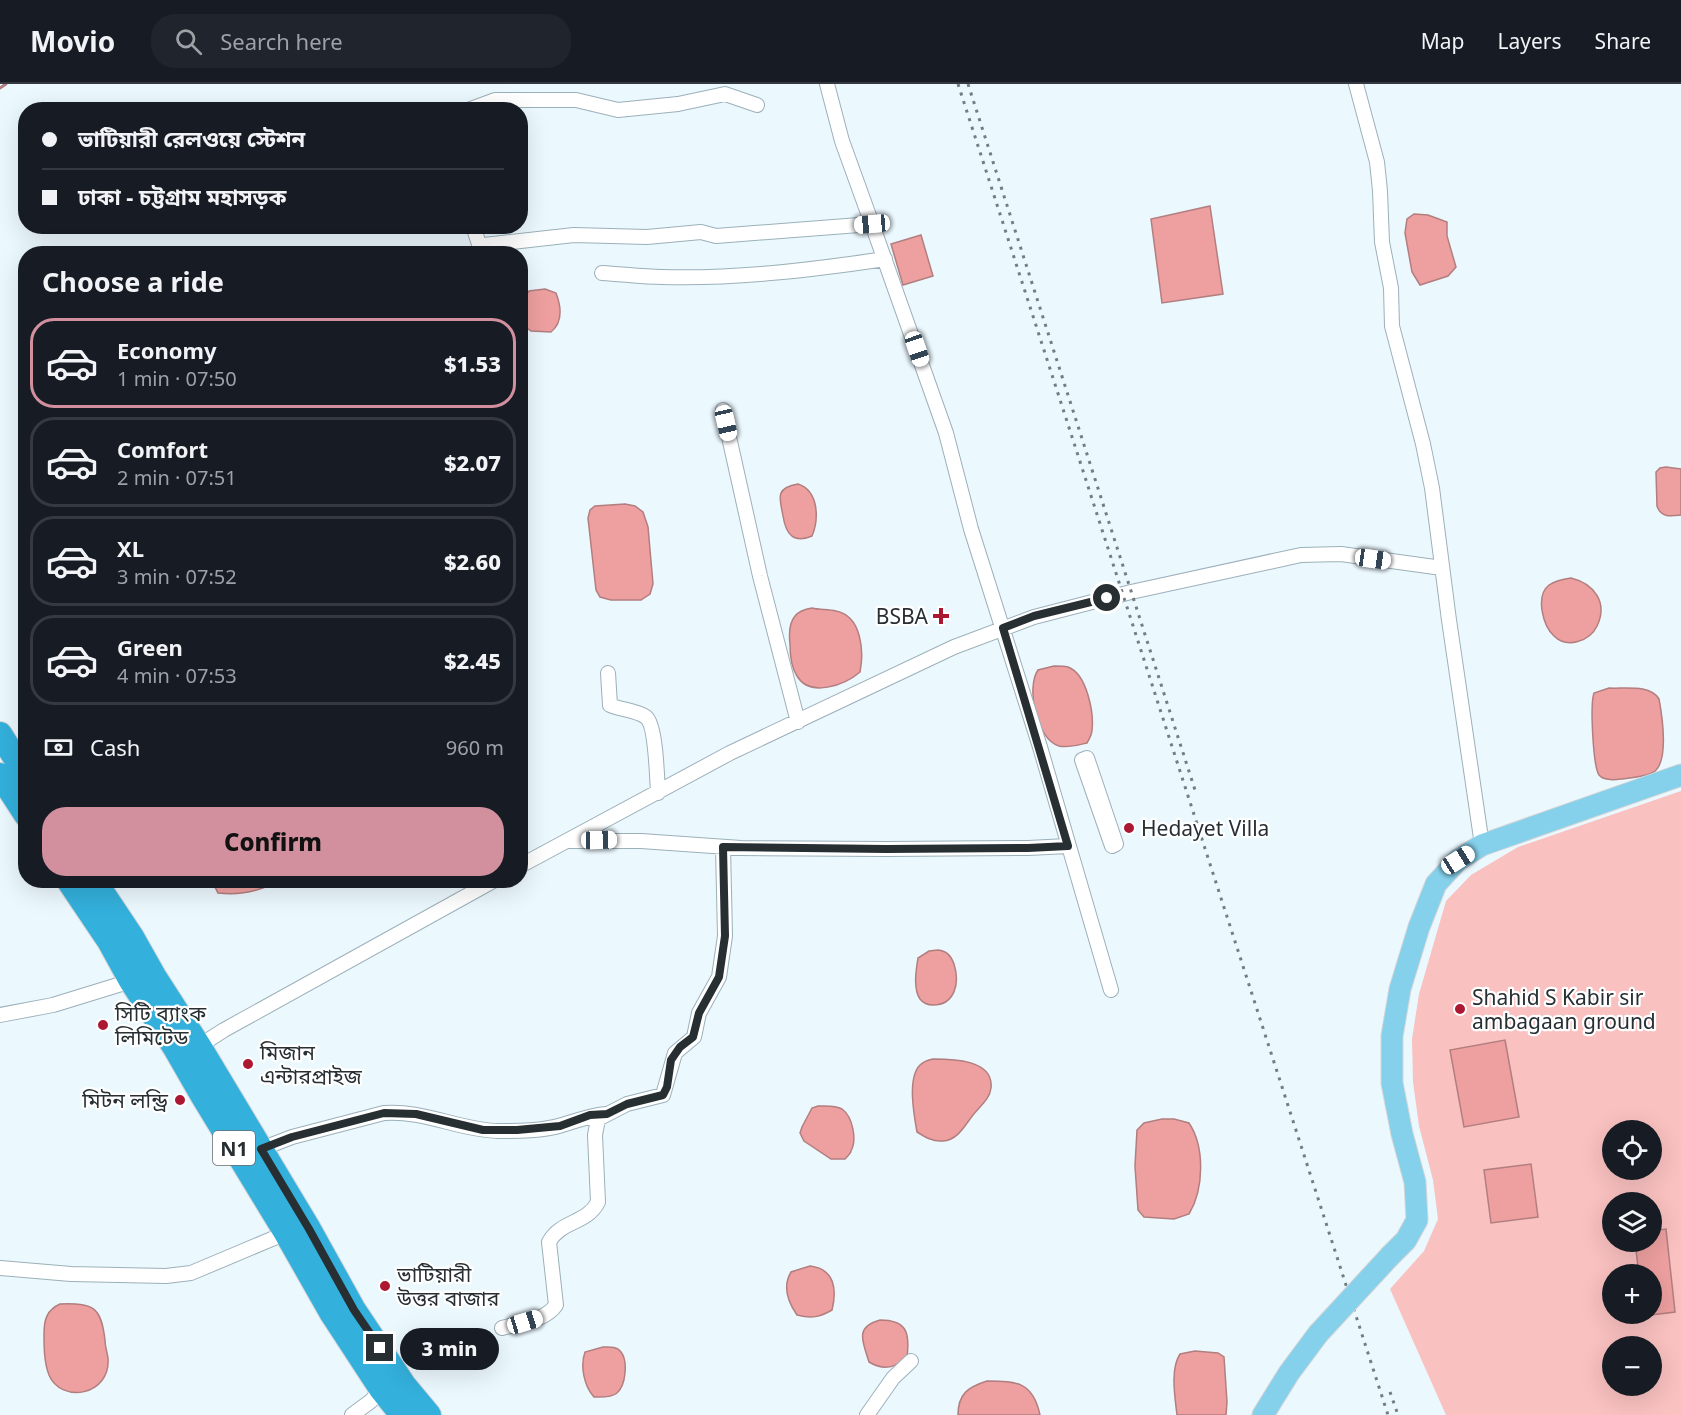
<!DOCTYPE html>
<meta charset="utf-8">
<style>
:root{--surface:#171b24;--page:#20242c;--text:#f1f3f6;--muted:#9ea1a6;--line:#363941;--accent:#d2909e}
body{margin:0;font-family:"Noto Sans","Noto Sans Bengali",sans-serif;background:var(--page);color:var(--text);height:100vh;display:flex;flex-direction:column;font-size:22px;white-space:nowrap}
*{box-sizing:border-box;margin:0}
p{font-size:20px;color:var(--muted)}
.icon{flex:none;width:33px;height:33px;fill:none;stroke:currentColor;stroke-width:2;stroke-linecap:round;stroke-linejoin:round}
.map{position:relative;flex:1;overflow:hidden}
.side{position:absolute;left:18px;top:162px;width:510px;height:642px;display:flex;flex-direction:column;background:var(--surface);border-radius:24px;box-shadow:0 6px 24px #0002}
.side>*{flex:none}
.hud{position:absolute;left:18px;top:18px;width:510px;height:132px;border-radius:24px;box-shadow:0 6px 24px #0002;display:grid;align-content:center;height:132px;padding:0 24px;background:var(--surface)}
.tools{position:absolute;left:1602px;top:1036px;display:grid;gap:12px}
.tools a{display:grid;place-items:center;width:60px;height:60px;border-radius:50%;background:var(--surface);box-shadow:0 6px 24px #0002;font-size:30px}
.end{position:absolute;width:27px;height:27px;margin:-14px;border:8px solid #272f33;background:#fff;box-shadow:0 0 0 3px #fff}
.from{border-radius:50%}
.bubble{position:absolute;height:42px;border-radius:21px;background:var(--surface);box-shadow:0 6px 24px #0002;font-size:20px;font-weight:800;line-height:42px;text-align:center}
.car{position:absolute;width:18px;height:36px;margin:-18px -9px;border-radius:8px;box-shadow:0 0 4px 2px #0007;background:linear-gradient(#fff 24%,#345 0 40%,#fff 0 76%,#345 0 86%,#fff 0)}
.hud b{display:flex;align-items:center;gap:21px;height:57px;font-size:22px}
.hud b+b{border-top:2px solid var(--line)}
.hud i{width:15px;height:15px;background:var(--text)}
ul{padding:0;list-style:none}
li{display:flex;align-items:center;gap:18px;height:90px;margin:0 12px 9px;padding:0 12px;border:3px solid var(--line);border-radius:24px}
li div{flex:1}
li b{display:block;font-size:22px}
li em{font-style:normal;font-weight:800}
li.on{border-color:var(--accent)}
li>.icon{width:54px;height:54px;stroke-width:1.5}
h2{padding:0 24px;font-size:27px;line-height:72px}
.pay{display:flex;align-items:center;gap:15px;height:66px;padding:0 24px;font-size:22px}
.pay p{margin-inline-start:auto}
.button{display:flex;gap:12px;margin-top:auto;padding:12px 24px}
.button a{flex:1;height:69px;border-radius:24px;background:var(--accent);color:#111;font-size:24px;font-weight:800;line-height:69px;text-align:center}
header{display:flex;align-items:center;gap:36px;box-sizing:border-box;height:84px;padding:0 30px;background:var(--surface);border-bottom:2px solid var(--line)}
header strong{font-size:28px}
nav{display:flex;gap:33px;margin-inline-start:auto;font-size:21px}
.search{width:420px;height:54px;background:var(--page);display:flex;align-items:center;gap:15px;box-sizing:border-box;padding:0 21px;border-radius:24px;color:var(--muted);font-size:22px}
.map>svg:first-child{display:block}
.green{fill:#f9c1c0;fill-rule:evenodd}
.water{fill:#eea0a0;stroke:#b27e7f;stroke-width:1.5}
.lines{fill:none;stroke-linecap:round;stroke-linejoin:round}
.stream{stroke:#b27e7f;stroke-width:3}
.street-casing{stroke:#9cb0ba;stroke-width:16}
.primary-casing{stroke:#d4d5d6;stroke-width:23}
.highway-casing{stroke:#d4d5d6;stroke-width:26}
.street{stroke:#fff;stroke-width:14}
.primary{stroke:#85d0ea;stroke-width:21}
.highway{stroke:#33b0dc;stroke-width:24}
.rail{stroke:#737d82;stroke-width:3;stroke-dasharray:3 6;stroke-linecap:butt}
.primary-bridge-casing{stroke:#d4d5d6;stroke-width:23;stroke-linecap:butt}
.primary-bridge{stroke:#85d0ea;stroke-width:21}
.route{stroke:#272f33;stroke-width:8}
.poi-dot{fill:#ac1732;stroke:#fff;stroke-width:2}
.labels{text-anchor:middle;dominant-baseline:central;stroke-width:4.5;stroke-linejoin:round;paint-order:stroke}
.shield{fill:#fff;stroke:#686d70;stroke-width:1.5}
.shield-label{font-size:20px;font-weight:bold;fill:#272f33}
.poi-label{font-size:21px;fill:#272f33;stroke:#fff;text-anchor:start}
</style>
<header>
<strong>Movio</strong>
<div class="search"><svg class="icon" aria-label="search" viewBox="0 0 24 24"><circle cx="10" cy="10" r="6"/><path d="M15 15l6 6"/></svg>Search here</div>
<nav><a>Map</a><a>Layers</a><a>Share</a></nav>
</header>
<div class="map">
<svg width="1681" height="1331" viewBox="0 0 1681 1331">
<rect width="100%" height="100%" fill="#ebf8fe"/>
<!-- green -->
<path class="green" d="M1681,707V1331H1446L1390,1205L1424,1167L1438,1135L1433,1096L1419,1042L1413,998L1412,955L1419,910L1446,817L1471,791L1518,763ZM1612,1047H1652V1086H1612ZM1612,1119H1652V1158H1612ZM1612,1191H1652V1230H1612ZM1612,1263H1652V1302H1612Z"/>
<!-- water -->
<path class="water" d="M1210,122L1223,210L1162,219L1151,135Z
M1414,130L1428,131L1447,138V152L1456,183L1448,192L1420,201L1412,188L1405,149L1407,135Z
M921,151L933,192L903,201L891,160Z
M545,205L556,209C561,222 563,238 551,248L531,247L527,244L524,227L526,211L529,207Z
M1666,383L1681,385V431C1671,432 1661,434 1657,422L1656,388L1660,384Z
M798,400C819,407 819,435 812,452C793,460 786,450 783,432C780,415 774,404 798,400Z
M625,420L635,422L643,428L648,443L653,500L650,510L641,516H611L600,513L596,506L588,434L590,426L595,422Z
M1571,494C1595,500 1608,519 1597,542C1590,557 1567,565 1554,552C1543,542 1535,512 1549,501C1555,497 1564,495 1571,494Z
M812,524C820,526 828,525 836,527C862,532 864,568 860,588C845,601 810,614 797,592C791,583 790,570 790,560C789,551 789,539 795,532C799,527 806,525 812,524Z
M1054,582C1058,582 1064,582 1068,583C1087,590 1094,629 1092,646C1092,651 1089,655 1087,659C1078,661 1068,664 1059,662C1036,655 1026,603 1038,586Z
M1609,604C1624,605 1650,600 1659,615C1662,631 1670,681 1652,689C1643,693 1630,694 1621,695C1614,696 1604,697 1599,691C1593,682 1590,620 1594,609Z
M212,797V796L271,797L270,801C253,809 236,811 218,809Z
M938,866C947,867 951,872 954,880C960,899 955,921 933,921C928,921 923,919 920,915C913,905 916,886 918,874L929,867Z
M1505,956L1519,1033L1464,1043L1450,966Z
M933,975C951,975 994,975 991,1004C990,1015 979,1023 973,1031C965,1041 958,1056 943,1057C933,1058 925,1053 917,1048C914,1031 907,994 920,981C923,978 928,976 933,975Z
M818,1022C826,1022 835,1021 842,1025C853,1033 857,1056 851,1067C851,1069 846,1074 845,1075H831L804,1057L800,1049L802,1043L812,1024Z
M1162,1035H1174L1189,1039C1205,1063 1204,1105 1189,1130L1174,1135L1144,1133L1138,1126L1135,1082L1137,1046L1144,1039Z
M1531,1080L1538,1133L1491,1139L1484,1086Z
M1666,1145L1675,1228L1643,1232V1230H1652V1191H1639L1635,1158H1652V1147Z
M810,1182C835,1185 837,1206 832,1226C820,1233 812,1235 797,1231C788,1218 782,1203 791,1188Z
M60,1220C93,1219 101,1222 105,1256C105,1262 107,1268 108,1274C111,1312 61,1320 49,1291C44,1278 44,1263 44,1250C44,1235 47,1226 60,1220Z
M880,1236C907,1236 910,1249 907,1273C895,1285 882,1286 869,1278C863,1258 854,1243 880,1236Z
M603,1263C609,1263 617,1262 621,1268C628,1277 626,1301 617,1309C611,1314 601,1313 594,1313C584,1302 580,1282 585,1268Z
M1195,1267L1218,1269L1224,1273L1227,1318L1226,1331H1177C1175,1313 1170,1285 1180,1270Z
M987,1297C1017,1297 1033,1298 1040,1331H958C958,1310 968,1303 987,1297Z"/>
<g class="lines">
<!-- stream -->
<path class="stream" d="M0,4L6,0"/>
<!-- street casing -->
<g class="street-casing">
<path id="street" d="M827,0L842,57L872,140
M1356,0L1377,78L1380,107L1382,158L1391,204L1392,242L1423,360L1432,404L1449,536L1482,761
M468,26L495,16H576L618,26L678,20L725,10L757,21
M473,142L479,160L484,161L574,151L647,153L701,148L716,152L872,140L946,349L971,445L1040,663L1111,906
M602,189C622,190 642,193 662,193C736,195 811,186 885,175
M723,326L760,492L798,638
M608,589L610,621C621,626 636,626 646,633C656,641 657,694 658,709
M1087,674L1116,760L1112,762L1082,676Z
M569,757H641L741,764L886,765L1028,764L1068,762
M520,782L730,669L954,563L1034,533L1131,508L1301,471L1341,470L1442,484
M0,931L53,921L131,897
M199,962L224,946L495,796
M261,1065L292,1053L384,1029C424,1026 459,1046 498,1047C518,1047 543,1047 562,1041C577,1037 590,1031 606,1030
M0,1184L71,1190L166,1192L191,1189L286,1149
M502,1244C520,1239 545,1237 556,1221L549,1158C561,1136 587,1140 598,1118L595,1051L598,1035L627,1020L663,1011L675,969L694,953L699,929L719,893L725,852L723,763
M352,1331L371,1317L381,1305
M867,1331L893,1294L911,1277"/>
</g>
<!-- primary casing -->
<g class="primary-casing">
<path id="primary" d="M1390,1172L1406,1156L1417,1136L1415,1098L1402,1050L1392,999V952L1400,905L1419,843L1436,800L1458,776L1482,761L1681,691
M1263,1331L1289,1289L1318,1250"/>
</g>
<!-- highway casing -->
<g class="highway-casing">
<path id="highway" d="M0,650L26,691
M0,691L26,731
M68,796L109,857L131,897L175,964L202,1011L286,1149L332,1230L381,1305L402,1331
M94,796L132,853L154,892L199,962L309,1145L354,1226L404,1301L429,1331"/>
</g>
<!-- street -->
<use href="#street" class="street"/>
<!-- primary -->
<use href="#primary" class="primary"/>
<!-- highway -->
<use href="#highway" class="highway"/>
<!-- rail -->
<path class="rail" d="M958,0L1388,1331
M968,0L1195,706
M1390,1308L1398,1331"/>
<!-- primary-bridge casing -->
<g class="primary-bridge-casing">
<path id="primary-bridge" d="M1318,1250L1390,1172"/>
</g>
<!-- primary-bridge -->
<use href="#primary-bridge" class="primary-bridge"/>
</g>
<g class="lines">
<!-- route -->
<path class="route" d="M380,1264L354,1226L309,1145L261,1065L292,1053L384,1029L416,1030L483,1046H517L560,1042L590,1031L607,1030L627,1020L663,1011L667,1003L671,976L680,963L693,953L699,929L719,893L725,852L723,763L886,765L1028,764L1068,762L1003,544L1034,532L1107,514"/>
</g>
<!-- markers -->
<g class="poi-dot">
<path d="M938 523h6v6h6v6h-6v6h-6v-6h-6v-6h6z"/>
<circle cx="1129" cy="744" r="6"/>
<circle cx="1460" cy="925" r="6"/>
<circle cx="103" cy="941" r="6"/>
<circle cx="248" cy="980" r="6"/>
<circle cx="180" cy="1016" r="6"/>
<circle cx="385" cy="1202" r="6"/>
</g>
<g class="labels">
<!-- shield labels -->
<rect class="shield" x="213" y="1047" width="42" height="34" rx="4.5"/>
<g class="shield-label">
<text x="234" y="1064">N1</text>
</g>
<!-- poi labels -->
<g class="poi-label">
<text x="928" y="532" text-anchor="end">BSBA</text>
<text x="1141" y="744">Hedayet Villa</text>
<text x="1472" y="913">Shahid S Kabir sir<tspan x="1472" dy="24">ambagaan ground</tspan></text>
<text x="115" y="929">সিটি ব্যাংক<tspan x="115" dy="24">লিমিটেড</tspan></text>
<text x="260" y="968">মিজান<tspan x="260" dy="24">এন্টারপ্রাইজ</tspan></text>
<text x="168" y="1016" text-anchor="end">মিটন লন্ড্রি</text>
<text x="397" y="1190">ভাটিয়ারী<tspan x="397" dy="24">উত্তর বাজার</tspan></text>
</g>
</g>
</svg>
<div class="tools">
<a><svg class="icon" aria-label="locate" viewBox="0 0 24 24"><circle cx="12" cy="12" r="6"/><path d="M12 2v4M12 18v4M2 12h4M18 12h4"/></svg></a>
<a><svg class="icon" aria-label="layers" viewBox="0 0 24 24"><path d="M12 4l9 5-9 5-9-5zM3 14l9 5 9-5"/></svg></a>
<a>+</a>
<a>−</a>
</div>
<i class="end from" style="left:1107px;top:514px"></i>
<i class="end" style="left:380px;top:1264px"></i>
<div class="bubble" style="left:400px;top:1244px;width:99px">3 min</div>
<i class="car" style="left:872px;top:140px;rotate:265deg"></i>
<i class="car" style="left:917px;top:265px;rotate:161deg"></i>
<i class="car" style="left:726px;top:339px;rotate:167deg"></i>
<i class="car" style="left:1373px;top:475px;rotate:98deg"></i>
<i class="car" style="left:599px;top:756px;rotate:89deg"></i>
<i class="car" style="left:1458px;top:776px;rotate:58deg"></i>
<i class="car" style="left:525px;top:1238px;rotate:73deg"></i>
<div class="hud">
<b><i class="from"></i>ভাটিয়ারী রেলওয়ে স্টেশন</b>
<b><i></i>ঢাকা - চট্টগ্রাম মহাসড়ক</b>
</div>
<section class="side">
<h2>Choose a ride</h2>
<ul>
<li class="on"><svg class="icon" aria-label="car" viewBox="0 0 24 24"><path d="M5 17H2v-5l4-1 3-4h7l3 4 3 1v5h-3M9 17h6M6 11h13"/><circle cx="7" cy="17" r="2"/><circle cx="17" cy="17" r="2"/></svg><div><b>Economy</b><p>1 min · 07:50</p></div><em>$1.53</em></li>
<li><svg class="icon" aria-label="car" viewBox="0 0 24 24"><path d="M5 17H2v-5l4-1 3-4h7l3 4 3 1v5h-3M9 17h6M6 11h13"/><circle cx="7" cy="17" r="2"/><circle cx="17" cy="17" r="2"/></svg><div><b>Comfort</b><p>2 min · 07:51</p></div><em>$2.07</em></li>
<li><svg class="icon" aria-label="car" viewBox="0 0 24 24"><path d="M5 17H2v-5l4-1 3-4h7l3 4 3 1v5h-3M9 17h6M6 11h13"/><circle cx="7" cy="17" r="2"/><circle cx="17" cy="17" r="2"/></svg><div><b>XL</b><p>3 min · 07:52</p></div><em>$2.60</em></li>
<li><svg class="icon" aria-label="car" viewBox="0 0 24 24"><path d="M5 17H2v-5l4-1 3-4h7l3 4 3 1v5h-3M9 17h6M6 11h13"/><circle cx="7" cy="17" r="2"/><circle cx="17" cy="17" r="2"/></svg><div><b>Green</b><p>4 min · 07:53</p></div><em>$2.45</em></li>
</ul>
<div class="pay"><svg class="icon" aria-label="cash" viewBox="0 0 24 24"><path d="M3 7h18v10H3z"/><circle cx="12" cy="12" r="2"/></svg>Cash<p>960 m</p></div>
<div class="button"><a>Confirm</a></div>
</section>
</div>
